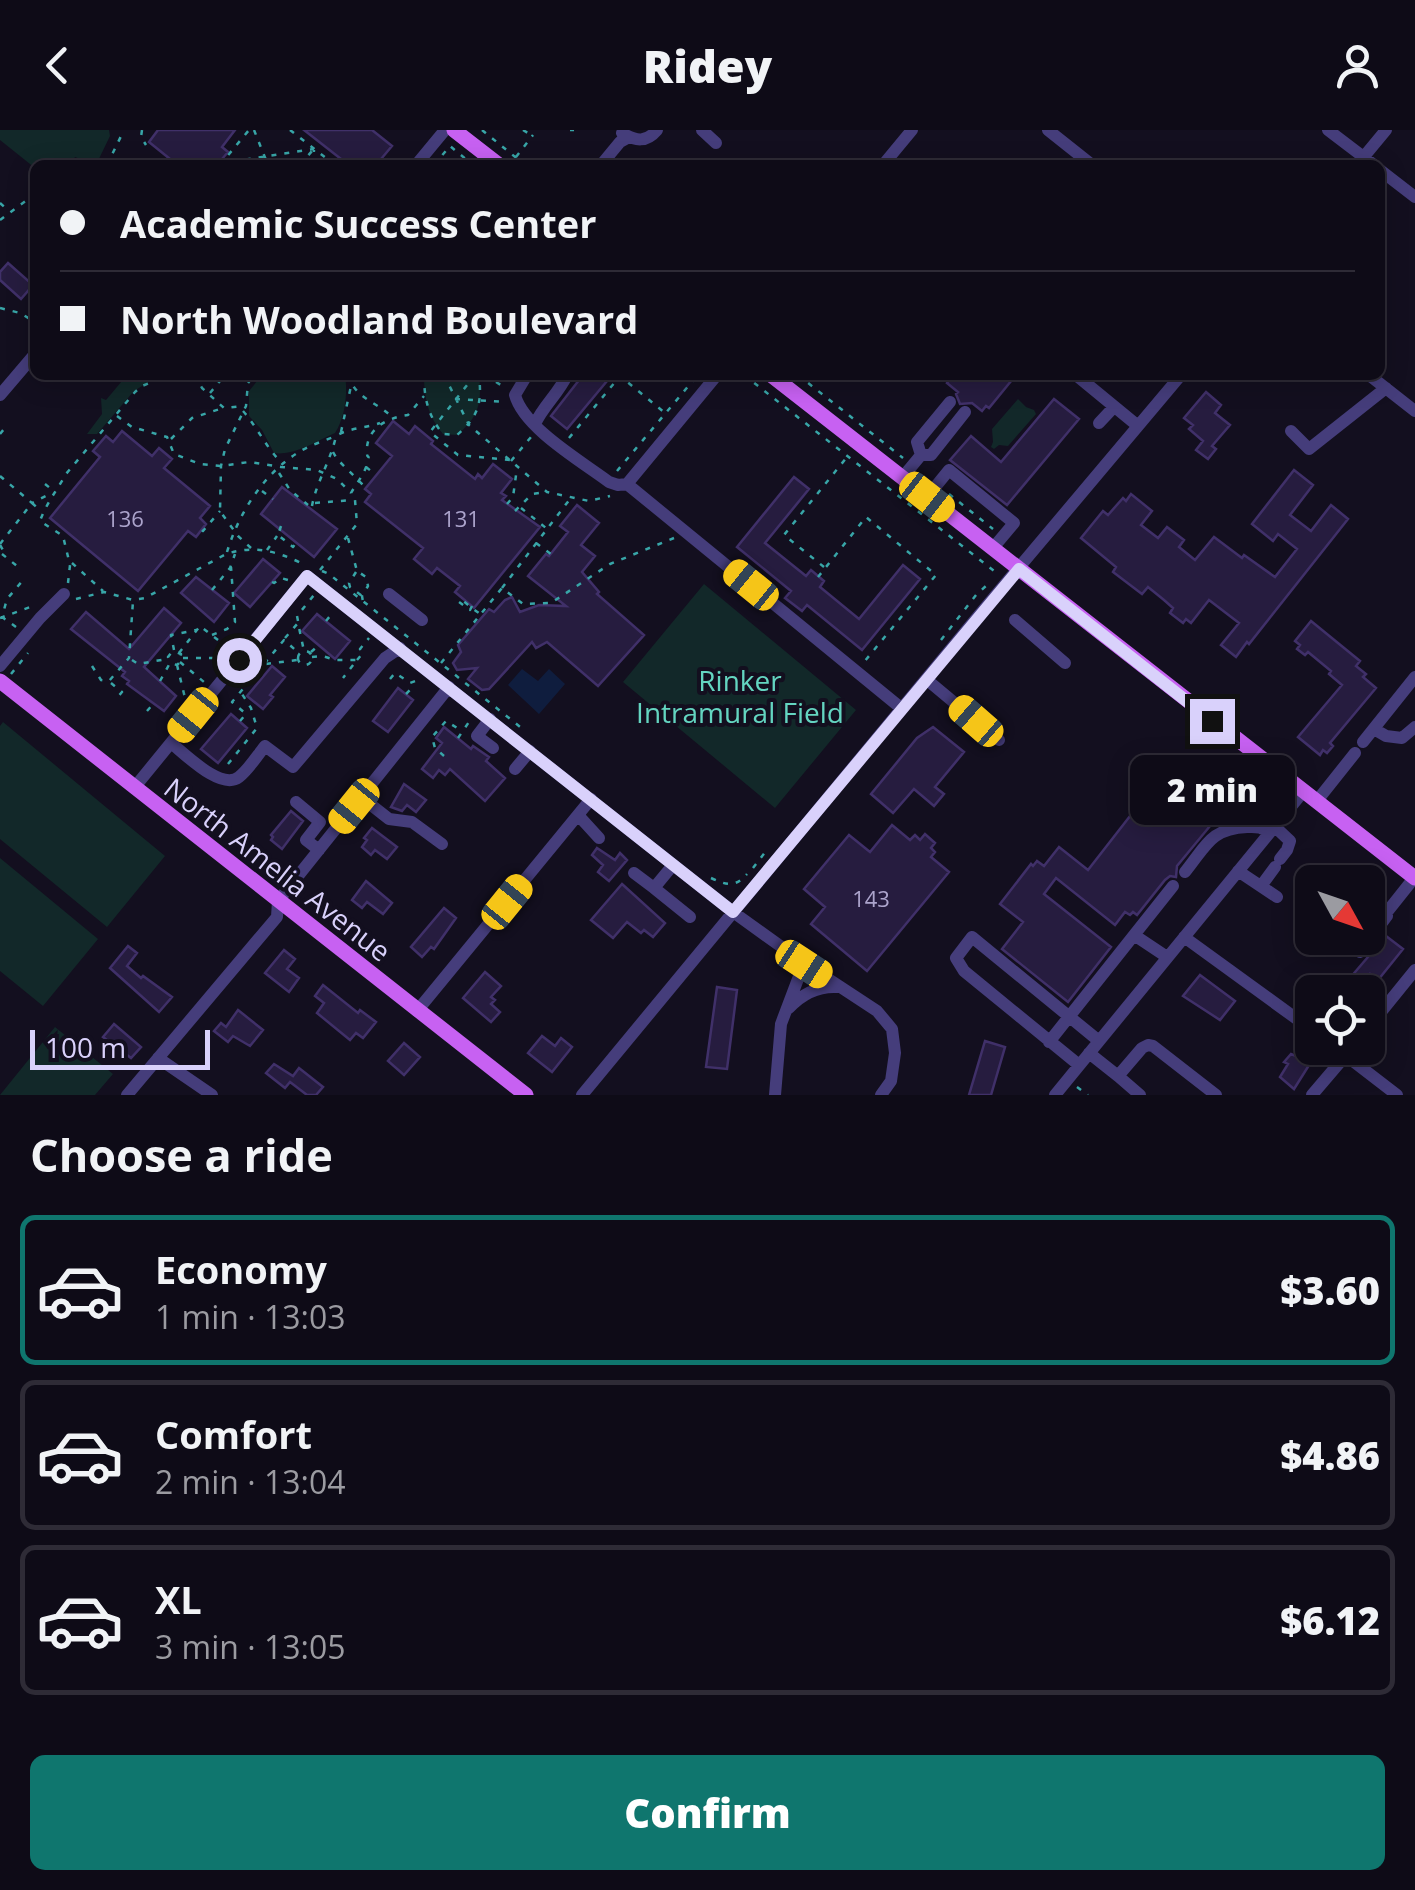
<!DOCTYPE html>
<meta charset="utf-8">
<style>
:root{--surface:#0e0b17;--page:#171420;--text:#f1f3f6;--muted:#9b9ba1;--line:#2e2b36;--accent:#0f766e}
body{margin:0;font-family:"Open Sans",sans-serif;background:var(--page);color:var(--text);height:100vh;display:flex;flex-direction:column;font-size:38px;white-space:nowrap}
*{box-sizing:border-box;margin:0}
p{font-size:32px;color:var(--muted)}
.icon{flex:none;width:55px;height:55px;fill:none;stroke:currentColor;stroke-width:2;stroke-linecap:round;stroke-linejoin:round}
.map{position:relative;height:965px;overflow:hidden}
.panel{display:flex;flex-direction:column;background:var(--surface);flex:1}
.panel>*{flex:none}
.top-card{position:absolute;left:30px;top:30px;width:1355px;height:220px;border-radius:15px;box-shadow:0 5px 25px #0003,0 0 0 2px var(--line);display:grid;align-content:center;height:220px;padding:0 30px;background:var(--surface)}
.needle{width:65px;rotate:130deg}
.buttons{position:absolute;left:1295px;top:735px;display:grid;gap:20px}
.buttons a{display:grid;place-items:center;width:90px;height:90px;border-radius:15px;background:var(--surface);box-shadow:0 5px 25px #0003,0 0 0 2px var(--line);font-size:50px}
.scale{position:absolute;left:30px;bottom:25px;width:180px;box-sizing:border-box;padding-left:10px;border:5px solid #d9d1fb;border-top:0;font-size:28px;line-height:35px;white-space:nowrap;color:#d9d1fb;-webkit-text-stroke:8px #130f1f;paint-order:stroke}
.end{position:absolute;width:45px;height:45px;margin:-22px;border:12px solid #d9d1fb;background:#111;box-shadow:0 0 0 5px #111}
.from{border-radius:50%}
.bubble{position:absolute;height:70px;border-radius:15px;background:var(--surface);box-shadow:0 5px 25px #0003,0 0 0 2px var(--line);font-size:32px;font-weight:800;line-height:70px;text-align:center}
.car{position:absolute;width:30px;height:60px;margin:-30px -15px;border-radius:12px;box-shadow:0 0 8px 2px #0007;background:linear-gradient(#f5c518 24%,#345 0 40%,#f5c518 0 76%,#345 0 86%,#f5c518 0)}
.top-card b{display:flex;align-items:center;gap:35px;height:95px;font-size:38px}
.top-card b+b{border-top:2px solid var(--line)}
.top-card i{width:25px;height:25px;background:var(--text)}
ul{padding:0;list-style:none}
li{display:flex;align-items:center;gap:30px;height:150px;margin:0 20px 15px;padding:0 10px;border:5px solid var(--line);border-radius:15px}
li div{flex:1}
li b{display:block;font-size:38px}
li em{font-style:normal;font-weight:800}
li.active{border-color:var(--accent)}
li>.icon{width:90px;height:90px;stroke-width:1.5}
h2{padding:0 30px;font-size:45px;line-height:120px}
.action{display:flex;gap:20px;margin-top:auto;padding:20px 30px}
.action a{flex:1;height:115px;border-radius:15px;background:var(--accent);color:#fff;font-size:40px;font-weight:800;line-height:115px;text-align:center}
header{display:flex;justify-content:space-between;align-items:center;height:130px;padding:0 30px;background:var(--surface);font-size:45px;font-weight:800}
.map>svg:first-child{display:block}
.green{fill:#122829}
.water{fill:#0f1d3e}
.building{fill:#261c3f;stroke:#403069;stroke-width:2.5}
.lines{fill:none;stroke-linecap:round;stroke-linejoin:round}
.path{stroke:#38a6a8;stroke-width:2.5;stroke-dasharray:5 8;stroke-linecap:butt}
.minor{stroke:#453d7b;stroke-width:12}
.major{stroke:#c761f2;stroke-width:15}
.route{stroke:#d9d1fb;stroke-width:12}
.labels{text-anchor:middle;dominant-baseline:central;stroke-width:8;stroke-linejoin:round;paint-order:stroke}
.number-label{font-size:22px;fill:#aca4cc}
.park-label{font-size:28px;fill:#64d5c1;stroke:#130f1f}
.street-label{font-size:28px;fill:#d9d1fb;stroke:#130f1f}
</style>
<header><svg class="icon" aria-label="back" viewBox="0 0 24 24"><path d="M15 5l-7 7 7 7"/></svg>Ridey<svg class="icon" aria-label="person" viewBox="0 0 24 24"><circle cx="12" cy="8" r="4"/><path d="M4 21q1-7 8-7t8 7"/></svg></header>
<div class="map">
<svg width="1415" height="965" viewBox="0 0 1415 965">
<rect width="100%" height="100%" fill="#130f1f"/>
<!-- green -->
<path class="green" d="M0,0H109L110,6L96,35L75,27L70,35H35V38L0,10Z
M127,245H157L155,248L134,261L97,304H87L102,284L101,268L106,270Z
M262,245H345C348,263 345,288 335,303C316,311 295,326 274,323L262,300L249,286V261Z
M424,245H479C482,273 479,287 457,305L443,304C428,286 424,268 424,245Z
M1018,269L1026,277L1034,280L1036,284L1008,316L999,315L994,319L991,317L993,312L992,299Z
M704,454L856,580L775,678L623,552Z
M3,592L165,726L107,797L0,709V596Z
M0,728L98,809L43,876L0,841Z
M55,897L113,944L95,965H0Z"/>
<!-- water -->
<path class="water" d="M522,539L538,551L549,539L565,554L539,584L508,555Z"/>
<!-- building -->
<path class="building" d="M158,0H235L222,17L228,22L217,35H165L170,29L149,12Z
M304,0H372L392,16L376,35H336L341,29Z
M8,133L33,155L21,169L0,150V142Z
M583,245H612L567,299L551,286Z
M953,245H1016L989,278L986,276L982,281L972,273L960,274L956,264L958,262L947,253Z
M1206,262L1221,275L1215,283L1230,295L1212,316L1216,319L1208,329L1196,320L1203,311L1189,299L1193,295L1184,288Z
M1054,269L1079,289L1007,375L950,330L971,306L1001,332Z
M393,291L409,304L415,296L433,311L431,314L475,349L478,344L482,348L493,334L512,349L501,363L506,366L502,370L540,397L474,478L455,462L460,456L437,438L432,444L414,429L423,418L365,372L371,364L365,359L392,326L376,313Z
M122,301L152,326L159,318L172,329L164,338L210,376L200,388L206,394L196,407L188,401L138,461L50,388L100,327L93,321L106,306L113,312Z
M1294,340L1313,355L1290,385L1311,401L1331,375L1348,389L1249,514L1247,512L1236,527L1221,515L1239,493L1209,470L1191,493L1186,489L1183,493L1170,483L1173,478L1164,470L1148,457L1142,464L1113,442L1116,437L1081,408L1103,381L1108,385L1123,368L1126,371L1131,364L1152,381L1141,395L1158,408L1167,397L1184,410L1179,417L1195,430L1214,407L1242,428L1244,425L1275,447L1297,419L1278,404L1273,411L1252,394Z
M794,347L809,359L765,413L806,446L811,440L824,451L820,457L859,489L903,435L920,449L862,520L807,475L802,481L785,468L791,461L737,417Z
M282,357L337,399L314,427L261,384Z
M577,375L599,393L581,415L595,426L582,442L599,462L597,464L644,505L598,556L547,512L536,518L532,512L489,559L482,560L468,549L477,538L457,540L453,533L461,522L458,515L489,479L494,482L505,470L512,467L520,482L539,475L566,476L528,446L546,424L549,426L568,402L560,396Z
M263,429L280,443L250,477L234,463Z
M196,447L229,473L214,492L181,463Z
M164,478L181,493L144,537L176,566L164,581L127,554L129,551L122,546L125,542L71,499L86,482L129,519Z
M317,484L350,511L335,529L302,501Z
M1311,491L1360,531L1356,536L1366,544L1363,547L1376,558L1330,613L1333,616L1327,623L1323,620L1320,625L1298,607L1342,555L1329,544L1331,541L1308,522L1305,525L1297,519L1300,515L1295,511Z
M272,536L285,547L270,565L273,567L263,579L247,566Z
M398,558L413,570L388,602L373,591Z
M231,584L247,598L218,633L201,619Z
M444,597L471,619L473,616L489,627L486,631L505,648L485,671L450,639L445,645L439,640L433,648L422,639L442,613L436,608Z
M933,597L964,622L935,657L944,664L934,676L914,659L893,683L871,664L917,608Z
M404,654L426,670L416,682L407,675L402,681L391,677Z
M1155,654L1210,696L1177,736L1176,747L1170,746L1165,750L1137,785L1133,782L1130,785L1125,782L1115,795L1056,748L1044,764L1111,817L1068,872L1002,819L1023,792L1000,774L1031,734L1033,736L1037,731L1044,736L1059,717L1088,740Z
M291,681L303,691L282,719L271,710L273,707L271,705Z
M892,695L910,710L915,705L920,710L925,704L935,713L931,718L935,722L931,727L949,742L867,841L811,794L825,777L804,759L849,705L870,722Z
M372,698L397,717L387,729L375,720L371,725L362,717L367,710L364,708Z
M597,718L615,730L620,723L627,730L609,751L598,742L603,735L592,725Z
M366,751L392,773L383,784L367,772L362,778L352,770Z
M622,754L665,793L653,807L644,800L641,803L627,792L613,808L591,790Z
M444,778L456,788L434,819L431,817L422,827L411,817Z
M1386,806L1403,819L1378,850L1370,844L1355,862H1338Z
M128,816L137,823L127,836L141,848L143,846L172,867L159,882L110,838Z
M284,820L295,829L287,839L299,848L289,862L265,843Z
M485,842L501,856L491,867L495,870L491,874L500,882L491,892L463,868Z
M1200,845L1235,871L1220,890L1183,866Z
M323,855L358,883L360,880L376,892L363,908L356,903L350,910L317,883L324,873L315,866Z
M717,857L737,860L727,939L706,937Z
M238,880L263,900L250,916L233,906L228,912L214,901L221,893L226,897Z
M114,894L141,917L131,928L103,907Z
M542,906L555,916L561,908L572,917L552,942L528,923Z
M985,911L1005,917L991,965H969Z
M404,913L420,927L404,945L388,931Z
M1299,923L1311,932L1294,959L1280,947L1288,934L1284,932L1291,924L1296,926Z
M274,934L293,946L299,938L323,957L316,965H307L290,952L285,958L266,943Z"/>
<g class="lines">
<!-- path -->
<path class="path" d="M142,0L141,7L146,15
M254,0L268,35
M290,0L335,35
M482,0L525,35
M523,0L531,5
M570,0H574
M516,27L533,5
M380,31L386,35
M107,35L124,0
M220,35L249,0
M222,35V33L314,19
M300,35L312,21
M313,35L314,20
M434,35L450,16L473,35
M459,35L457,28L460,26
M577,35L582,29L590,35
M0,73L9,81
M0,90L35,64
M0,178L20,183L35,192
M195,245L202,258L224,278L243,276
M348,245C355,268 375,271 391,286
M424,245C424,268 428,286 443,304L457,305C479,286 482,273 479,245
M444,245L469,295L547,362L589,371L610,366
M475,245L430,302L458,325L510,330
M485,245L504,257
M744,245L998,444
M798,245L903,328
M210,263L225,245
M455,269L506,272
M243,281C258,298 266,318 283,334
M117,286L132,297L167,307L174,324L200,334L221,336L249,332L281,337L317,340L337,349L351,363
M341,302L351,256
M0,304L8,294
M569,308L620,246L665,283
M171,309L192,288L223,278
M333,322L337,329L366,358
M511,331L531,307
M366,337L376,345
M617,341L696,247
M279,343L290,360L308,375
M0,346L32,373L48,365H53
M45,354L55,362
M262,361L273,369
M949,364L993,399
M315,373L352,370
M507,374L513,367L517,338
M312,376C316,353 331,330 336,306C348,298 366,298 380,293
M521,378L546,398
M515,381L532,364L546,362
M281,396L278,405L293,417L298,410
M202,400L203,401L220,381
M348,408L357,441L366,447L368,456L362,466L363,472
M536,413L551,424
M0,414L32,373L41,381
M0,415L3,420L0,426
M251,418L238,406L220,381L221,336L225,319L246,276L248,253L254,245
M267,420L277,406
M227,422C239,383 263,344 299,322C310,315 324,311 336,306
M2,424L22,440
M72,433L103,461
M824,437L784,405L847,327
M320,440L357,394L355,370L351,363C356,354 364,345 367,334C371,319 366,334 367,318C368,297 390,287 408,285L424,266
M322,441L329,444L524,600
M356,442L349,453L350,457L362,466
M818,447L866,387L936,445L864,532
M272,452L274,453L281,448L288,450
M68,453L70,435L63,406L40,391C46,374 57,360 66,344L135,262L142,256L169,245
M502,458L570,369
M212,460L230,438L235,424
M76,469L104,462L133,470L145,468L226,424C254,415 276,421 301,433
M472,476L470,480L459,472L461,469C467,474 473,479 479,483
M0,488L33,476
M298,491L297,486L314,465
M326,491L334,481
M16,497L2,487L7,469L24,449
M212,505L227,499L235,492L231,437
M285,508L298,493L304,521
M941,510L976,465L987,455
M174,520L171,505L196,500
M298 528a7 7 0 1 1 14 0a7 7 0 1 1-14 0Z
M311,522L319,515
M179,523L200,496L231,520
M312,527L322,526L336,530H357L343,548
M183,528H225
M132,530L138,534L167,529
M357,530L363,523L360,519L369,508
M180,532L204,552
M441,533L502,458L523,474L551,473L610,434L674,408
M266,534L297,530
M177,535L187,576
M92,536L101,550L109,551L129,528L133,471
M11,544L28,523
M390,549L395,543L409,552
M160,551L170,533L168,527L171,523L176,522L181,524L180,532L177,535L170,533
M111,553L122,562L116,569
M406,564L410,560V553L421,549
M147,581L154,573
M240,591L246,584L232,572L284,510L300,524
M458,608L471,589
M444,626L435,618L432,607L446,591L462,601
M228,634L257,598L251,578L242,564
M753,738L766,721
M711,748C726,755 735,758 747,744
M1077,957L1088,965"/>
<!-- minor -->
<path class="minor" d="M702,0L716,13
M1048,0L1092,35
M1328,0L1374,35
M622,3C636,11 646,13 657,0
M416,35L445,0
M601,35L620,12L629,7
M883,35L912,0
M1357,35L1386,0
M1380,40L1415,67
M527,245L515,265C524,298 581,331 609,352L618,355L627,354
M717,245L627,354L901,578
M1076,245L1138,296
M1369,245L1415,281
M0,265L35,224
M1099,293L1114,277
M535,294C543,276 559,263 567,245
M1291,301L1309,319L1386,258
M921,325L917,312L950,272
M902,348L921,325H931L965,282
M927,367L949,340L1014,393L993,418
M389,464L422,490
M1015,490L1065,533
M0,536L40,488L64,464
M926,549L999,610
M490,589L477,606L493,618
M1374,599L1386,606L1402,608L1415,597
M1363,612L1415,547
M171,613C185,624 221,661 239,647C249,639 257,626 265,616L293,637L385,528L400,518
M515,639L530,621
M134,658L307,446L733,782L804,833
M361,667L389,689L412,692L442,714
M296,672L320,692L306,710L319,720
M1316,672L1355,623
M578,685L599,708
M1274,696L1290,711L1287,720L1280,729
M673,735L654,758L690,787
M1238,741L1277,767
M1185,742C1207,715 1210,699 1247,697C1257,697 1261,696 1269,703
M634,743L654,758
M1261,756L1275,737
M1370,769L1387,782L1414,748
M1134,805L1167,827
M1184,807L1312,900
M1341,808L1360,822L1387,786V782
M789,878C802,864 817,856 837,857
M417,881L591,669
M1368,898L1415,840
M1049,912L1173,756
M1336,918L1397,965
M1089,923L1118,946
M158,928L212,965
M1079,935L964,841L956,828L972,807L1099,911
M127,965L277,787L278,771L449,557
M582,965L979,485L1181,245
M775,965L781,894L804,833L877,881L892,899L895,923L891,951L881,965
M1055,965L1303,662
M1140,965L1118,946L1142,918L1148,915L1153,916L1216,965
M1312,965L1352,918"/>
<!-- major -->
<path class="major" d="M454,0L499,35
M771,245L1415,748
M0,551L526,965"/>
</g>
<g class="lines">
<!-- route -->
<path class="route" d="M239,530L307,446L733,782L1019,439L1212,591"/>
</g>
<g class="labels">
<!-- number labels -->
<g class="number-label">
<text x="125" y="388">136</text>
<text x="461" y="388">131</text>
<text x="871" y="768">143</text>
</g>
<!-- park labels -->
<g class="park-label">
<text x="740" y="550">Rinker<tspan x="740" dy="32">Intramural Field</tspan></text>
</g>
<!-- street labels -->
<g class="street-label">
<text transform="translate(278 739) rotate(38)">North Amelia Avenue</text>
</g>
</g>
</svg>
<div class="buttons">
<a><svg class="needle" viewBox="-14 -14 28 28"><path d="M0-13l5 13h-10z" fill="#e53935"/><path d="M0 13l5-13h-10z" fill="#9b9ba1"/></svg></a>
<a><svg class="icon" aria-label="locate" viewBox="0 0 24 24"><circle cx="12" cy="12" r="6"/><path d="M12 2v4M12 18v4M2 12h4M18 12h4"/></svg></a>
</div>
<div class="scale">100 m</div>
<i class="end from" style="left:239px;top:530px"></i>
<i class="end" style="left:1212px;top:591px"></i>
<div class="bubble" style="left:1130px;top:625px;width:165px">2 min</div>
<i class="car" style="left:927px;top:367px;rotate:128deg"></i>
<i class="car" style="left:751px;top:455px;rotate:309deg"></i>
<i class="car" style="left:193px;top:585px;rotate:219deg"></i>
<i class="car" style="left:976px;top:591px;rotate:311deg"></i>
<i class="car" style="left:354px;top:676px;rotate:219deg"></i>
<i class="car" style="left:507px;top:772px;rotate:39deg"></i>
<i class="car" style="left:804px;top:834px;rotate:123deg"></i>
<div class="top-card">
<b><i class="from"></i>Academic Success Center</b>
<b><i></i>North Woodland Boulevard</b>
</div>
</div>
<section class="panel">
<h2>Choose a ride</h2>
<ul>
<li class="active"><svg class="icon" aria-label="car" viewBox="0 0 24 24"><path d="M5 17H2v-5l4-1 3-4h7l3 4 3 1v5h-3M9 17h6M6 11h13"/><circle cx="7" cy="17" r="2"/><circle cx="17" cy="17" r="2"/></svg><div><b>Economy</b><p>1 min · 13:03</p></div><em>$3.60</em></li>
<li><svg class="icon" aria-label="car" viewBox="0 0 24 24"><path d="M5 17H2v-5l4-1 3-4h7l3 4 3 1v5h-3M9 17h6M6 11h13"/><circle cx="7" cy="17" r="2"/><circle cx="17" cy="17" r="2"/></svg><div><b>Comfort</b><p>2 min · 13:04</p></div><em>$4.86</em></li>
<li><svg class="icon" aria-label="car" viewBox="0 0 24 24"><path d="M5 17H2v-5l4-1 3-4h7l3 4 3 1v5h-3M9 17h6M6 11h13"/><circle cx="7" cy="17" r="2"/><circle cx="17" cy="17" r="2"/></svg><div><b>XL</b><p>3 min · 13:05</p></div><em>$6.12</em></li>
</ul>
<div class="action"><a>Confirm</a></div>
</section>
